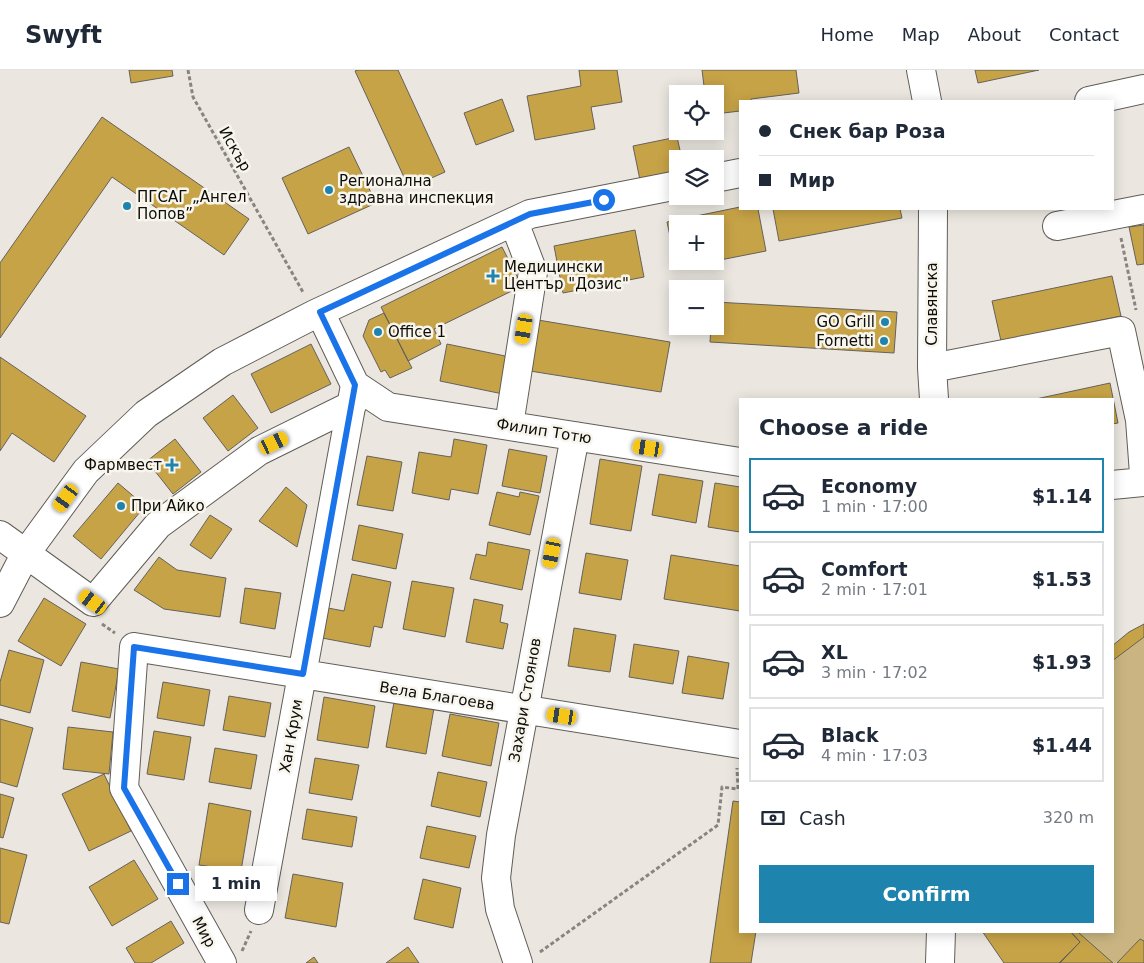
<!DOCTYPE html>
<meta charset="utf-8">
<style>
:root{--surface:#fff;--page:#f6f6f7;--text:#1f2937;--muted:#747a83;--line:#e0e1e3;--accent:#1e84ad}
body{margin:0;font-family:"DejaVu Sans",sans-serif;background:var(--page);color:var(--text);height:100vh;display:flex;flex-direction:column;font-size:19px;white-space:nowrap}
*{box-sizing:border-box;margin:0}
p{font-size:16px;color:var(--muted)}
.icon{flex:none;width:28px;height:28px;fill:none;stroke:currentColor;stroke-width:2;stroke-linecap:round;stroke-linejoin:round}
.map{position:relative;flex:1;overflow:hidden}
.drawer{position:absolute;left:739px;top:328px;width:375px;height:535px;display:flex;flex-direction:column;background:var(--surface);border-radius:0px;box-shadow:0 2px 12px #0003}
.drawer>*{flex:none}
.guide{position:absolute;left:739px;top:30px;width:375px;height:110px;border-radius:0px;box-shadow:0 2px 12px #0003;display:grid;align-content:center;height:110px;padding:0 20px;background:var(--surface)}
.buttons{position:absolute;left:669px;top:15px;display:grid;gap:10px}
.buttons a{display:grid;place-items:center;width:55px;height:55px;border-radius:0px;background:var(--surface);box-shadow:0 2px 12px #0003;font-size:25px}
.end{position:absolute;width:22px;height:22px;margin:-11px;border:6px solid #1a73e8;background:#fff;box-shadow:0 0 0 2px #fff}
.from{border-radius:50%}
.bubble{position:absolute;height:35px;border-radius:0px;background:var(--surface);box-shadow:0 2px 12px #0003;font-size:16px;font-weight:700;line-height:35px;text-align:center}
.car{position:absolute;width:15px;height:30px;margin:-15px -8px;border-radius:6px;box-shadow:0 0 4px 1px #0007;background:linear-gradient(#f5c518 24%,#345 0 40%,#f5c518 0 76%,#345 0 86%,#f5c518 0)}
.guide b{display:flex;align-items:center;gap:18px;height:48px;font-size:19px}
.guide b+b{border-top:1px solid var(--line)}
.guide i{width:12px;height:12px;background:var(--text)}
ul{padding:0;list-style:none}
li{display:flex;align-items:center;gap:15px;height:75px;margin:0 10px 8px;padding:0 10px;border:2px solid var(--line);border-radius:0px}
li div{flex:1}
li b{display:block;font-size:19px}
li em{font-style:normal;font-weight:700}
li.active{border-color:var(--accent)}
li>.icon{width:45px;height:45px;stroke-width:1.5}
h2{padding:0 20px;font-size:22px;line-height:60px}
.pay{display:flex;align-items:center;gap:12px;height:55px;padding:0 20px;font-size:19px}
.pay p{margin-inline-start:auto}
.action{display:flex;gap:10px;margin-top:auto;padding:10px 20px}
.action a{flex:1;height:58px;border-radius:0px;background:var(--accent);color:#fff;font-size:20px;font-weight:700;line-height:58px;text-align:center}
header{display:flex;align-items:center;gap:30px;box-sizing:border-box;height:70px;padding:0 25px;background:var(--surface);border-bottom:1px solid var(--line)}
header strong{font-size:24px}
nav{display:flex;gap:28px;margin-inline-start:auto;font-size:18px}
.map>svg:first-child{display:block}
.pitch{fill:#cab582}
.building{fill:#c7a347;stroke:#65625c}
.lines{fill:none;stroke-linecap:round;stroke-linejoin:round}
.minor-casing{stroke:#605d57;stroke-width:30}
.path{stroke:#87857f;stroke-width:3;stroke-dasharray:4 2.5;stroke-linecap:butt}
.minor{stroke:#fff;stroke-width:28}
.route{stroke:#1a73e8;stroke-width:6}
.poi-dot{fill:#1e84ad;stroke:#f8f5ed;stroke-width:2}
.labels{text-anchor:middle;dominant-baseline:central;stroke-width:5;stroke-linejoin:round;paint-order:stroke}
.street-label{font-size:15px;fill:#0d0c09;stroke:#f8f5ed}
.poi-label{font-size:15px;fill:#0d0c09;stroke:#f8f5ed;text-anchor:start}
</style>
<header>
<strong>Swyft</strong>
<nav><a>Home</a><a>Map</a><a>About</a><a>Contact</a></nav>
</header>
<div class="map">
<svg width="1144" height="893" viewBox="0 0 1144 893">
<rect width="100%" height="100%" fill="#ebe7e0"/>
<!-- pitch -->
<path class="pitch" d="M1144,554V893H1060L1080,872L1070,861H1112L1113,576Z"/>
<!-- building -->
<path class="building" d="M129,0H172L173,6L131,13Z
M358,0H398L445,102L409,118L355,1Z
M579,0H617L622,32L591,37L595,59L535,70L527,26L581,16Z
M702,0H796L799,23L751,29V31H740V41L715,44V24H705Z
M975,0H1039L978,13Z
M502,29L514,61L476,75L464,43Z
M102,47L249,149L224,185L112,107L0,268V193Z
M677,67L682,89H678V102L640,110L633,76Z
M349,77L376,133L308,164L282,108Z
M740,137V139H758L766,181L715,191V154H678V191H713L677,199L667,152Z
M773,139H900L902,148L779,171Z
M1144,155V194L1137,195L1129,157Z
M635,160L644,207L563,223L554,176Z
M502,177L522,216L434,259L441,274L408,291L381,237Z
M1112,206L1121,246L1001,271L992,231Z
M715,232L897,242L894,283L710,272L711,256H715Z
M384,243L412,298L390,308L385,300L381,302L363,266L369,250Z
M538,250L670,272L661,322L530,301Z
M311,274L331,314L271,343L251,304Z
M447,274L510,287L503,324L440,311Z
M0,287L86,346L54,392L12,363L0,381Z
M1110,313L1118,353L1112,354V329H1036Z
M233,325L258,358L228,381L203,348Z
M175,369L201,402L173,424L147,391Z
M454,369L487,375L478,424L451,419L449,430L412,423L419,382L451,387Z
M509,379L547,386L540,423L502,416Z
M367,386L402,392L393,441L357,435Z
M600,389L642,396L631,461L590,454Z
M659,404L703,411L696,453L652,445Z
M118,413L145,436L101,489L73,466Z
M715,413L740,417V462L708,457Z
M286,417L307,435L297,477L259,451Z
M497,422L519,427L520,422L539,426L530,465L489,455Z
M210,445L232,459L211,489L190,475Z
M359,455L403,464L396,499L352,490Z
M488,472L530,480L522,520L470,509L476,484L486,486Z
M586,483L628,490L621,530L579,523Z
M671,485L740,496V541L664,529Z
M159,487L177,500L226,508L220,547L164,539L134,520Z
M352,504L391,512L382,558L374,556L370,577L322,568L328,538L344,541Z
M412,511L454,518L445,567L403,559Z
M245,518L281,523L275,559L240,553Z
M44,528L86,554L61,596L18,571Z
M474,529L503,535L500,552L508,554L503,579L466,572Z
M1144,554V567L1112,591V576L1129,562Z
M574,558L616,565L610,602L568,596Z
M634,574L679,581L673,614L629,607Z
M9,580L44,590L30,643L0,635V612Z
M688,586L729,593L723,629L682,623Z
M81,592L119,599L110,648L72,641Z
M163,612L210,620L204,656L157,648Z
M229,626L271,633L265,667L223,660Z
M324,627L375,636L368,678L317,670Z
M394,632L434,638L426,684L386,677Z
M450,644L499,653L491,696L442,686Z
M0,649L33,658L17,717L0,712Z
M68,657L113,662L109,704L63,699Z
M154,661L191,667L184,710L147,704Z
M215,678L257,685L251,719L209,712Z
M315,688L359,695L352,730L309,723Z
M438,702L487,712L480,747L431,736Z
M104,704L131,761L89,781L62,724Z
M0,724L14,728L3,768L0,767Z
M733,731L740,732V861H756L751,893H710Z
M209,733L251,741L241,801L199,795Z
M307,739L357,747L352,777L302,769Z
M427,756L476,766L469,798L420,788Z
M0,778L27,785L9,854L0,852Z
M134,790L158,829L112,856L89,817Z
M293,804L343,813L336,857L285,848Z
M423,809L461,818L453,858L414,849Z
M171,851L184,873L151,893H135L126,878Z
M982,861H1070L1080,872L1059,893H1004Z
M1070,861H1081L1079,863L1113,893H1060L1080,872Z
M1140,869L1144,871V893H1117Z
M408,877L419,893H386Z
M314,887L318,893H306Z"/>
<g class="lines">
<!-- minor casing -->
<g class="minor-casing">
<path id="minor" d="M921,0L927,31
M1089,31L1144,19
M715,108L740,103
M933,139L932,298L934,329
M1057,156L1144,139
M320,242L355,315L388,337L740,392
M932,298L1121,261L1140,350L1144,404
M509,355L533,202L514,152
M1112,415L1144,412
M0,465L93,532L158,455L259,381L352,335
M0,533L26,483L86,401L146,344L222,292L315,244L530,144L678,115
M259,840L355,315
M222,893L124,718L134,577L740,674
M518,893L500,839L496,808L501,765L575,366
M940,893L941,861"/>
</g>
<!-- path -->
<path class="path" d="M188,0L193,27L304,224
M1121,168L1136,240
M102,554L115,563
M242,881L251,861
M540,882L718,755L722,717L738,719L737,698"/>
<!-- minor -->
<use href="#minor" class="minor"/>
</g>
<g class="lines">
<!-- route -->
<path class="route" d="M178,814L124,718L134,577L303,604L355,315L320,242L530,144L604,130"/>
</g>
<!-- markers -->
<g class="poi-dot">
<circle cx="329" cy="120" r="5"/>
<circle cx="127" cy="136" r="5"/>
<path d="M490.5 198.5h5v5h5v5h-5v5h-5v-5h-5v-5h5z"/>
<circle cx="885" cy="252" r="5"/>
<circle cx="378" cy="262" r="5"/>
<circle cx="884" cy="271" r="5"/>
<path d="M169.5 387.5h5v5h5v5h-5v5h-5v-5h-5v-5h5z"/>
<circle cx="121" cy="436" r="5"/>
</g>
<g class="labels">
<!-- street labels -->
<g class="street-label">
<text transform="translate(235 79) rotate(60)">Искър</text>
<text transform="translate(932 234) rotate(-90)">Славянска</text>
<text transform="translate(544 361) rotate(9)">Филип Тотю</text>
<text transform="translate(437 626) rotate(9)">Вела Благоева</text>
<text transform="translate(525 630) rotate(-80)">Захари Стоянов</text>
<text transform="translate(291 666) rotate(-80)">Хан Крум</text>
<text transform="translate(204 862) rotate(61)">Мир</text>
</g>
<!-- poi labels -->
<g class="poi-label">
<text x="339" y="111">Регионална<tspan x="339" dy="17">здравна инспекция</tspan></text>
<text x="137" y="127">ПГСАГ „Ангел<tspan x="137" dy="17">Попов”</tspan></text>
<text x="504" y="197">Медицински<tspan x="504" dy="17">Център "Дозис"</tspan></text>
<text x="875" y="252" text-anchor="end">GO Grill</text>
<text x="388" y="262">Office 1</text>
<text x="874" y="271" text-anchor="end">Fornetti</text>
<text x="162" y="395" text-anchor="end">Фармвест</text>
<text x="131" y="436">При Айко</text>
</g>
</g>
</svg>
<div class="buttons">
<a><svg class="icon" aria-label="locate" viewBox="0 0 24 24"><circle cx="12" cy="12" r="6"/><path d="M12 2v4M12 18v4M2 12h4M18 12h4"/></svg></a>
<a><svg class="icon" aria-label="layers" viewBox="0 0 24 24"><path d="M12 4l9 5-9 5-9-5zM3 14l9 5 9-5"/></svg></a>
<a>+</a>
<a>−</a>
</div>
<i class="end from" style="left:604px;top:130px"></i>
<i class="end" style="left:178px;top:814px"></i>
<div class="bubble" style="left:195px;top:796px;width:82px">1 min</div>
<i class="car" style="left:524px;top:259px;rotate:189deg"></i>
<i class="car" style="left:274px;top:373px;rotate:64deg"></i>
<i class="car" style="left:648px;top:378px;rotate:279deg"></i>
<i class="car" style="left:66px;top:428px;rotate:216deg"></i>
<i class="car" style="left:552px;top:483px;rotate:191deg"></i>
<i class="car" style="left:93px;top:532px;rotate:306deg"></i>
<i class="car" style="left:562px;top:646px;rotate:279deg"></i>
<div class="guide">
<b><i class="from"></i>Снек бар Роза</b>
<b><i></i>Мир</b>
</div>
<section class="drawer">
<h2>Choose a ride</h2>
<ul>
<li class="active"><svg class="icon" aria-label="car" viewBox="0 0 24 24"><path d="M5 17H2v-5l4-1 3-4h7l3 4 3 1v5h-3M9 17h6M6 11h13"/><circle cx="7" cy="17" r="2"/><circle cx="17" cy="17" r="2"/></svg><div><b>Economy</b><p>1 min · 17:00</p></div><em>$1.14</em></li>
<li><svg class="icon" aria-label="car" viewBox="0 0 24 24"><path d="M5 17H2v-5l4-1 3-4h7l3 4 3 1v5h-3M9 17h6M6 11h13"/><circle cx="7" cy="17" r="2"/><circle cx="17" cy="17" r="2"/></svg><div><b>Comfort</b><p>2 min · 17:01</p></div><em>$1.53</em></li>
<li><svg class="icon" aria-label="car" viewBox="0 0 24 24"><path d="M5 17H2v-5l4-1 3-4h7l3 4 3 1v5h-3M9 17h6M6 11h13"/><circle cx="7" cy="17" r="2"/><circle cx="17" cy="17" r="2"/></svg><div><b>XL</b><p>3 min · 17:02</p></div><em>$1.93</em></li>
<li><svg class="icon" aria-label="car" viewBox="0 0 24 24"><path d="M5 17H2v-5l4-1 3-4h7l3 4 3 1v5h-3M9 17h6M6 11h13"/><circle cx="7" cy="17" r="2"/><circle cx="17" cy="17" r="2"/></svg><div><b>Black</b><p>4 min · 17:03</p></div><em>$1.44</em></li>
</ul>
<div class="pay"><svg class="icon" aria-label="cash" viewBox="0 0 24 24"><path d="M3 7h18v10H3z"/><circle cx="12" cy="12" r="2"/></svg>Cash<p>320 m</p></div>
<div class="action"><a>Confirm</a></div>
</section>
</div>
